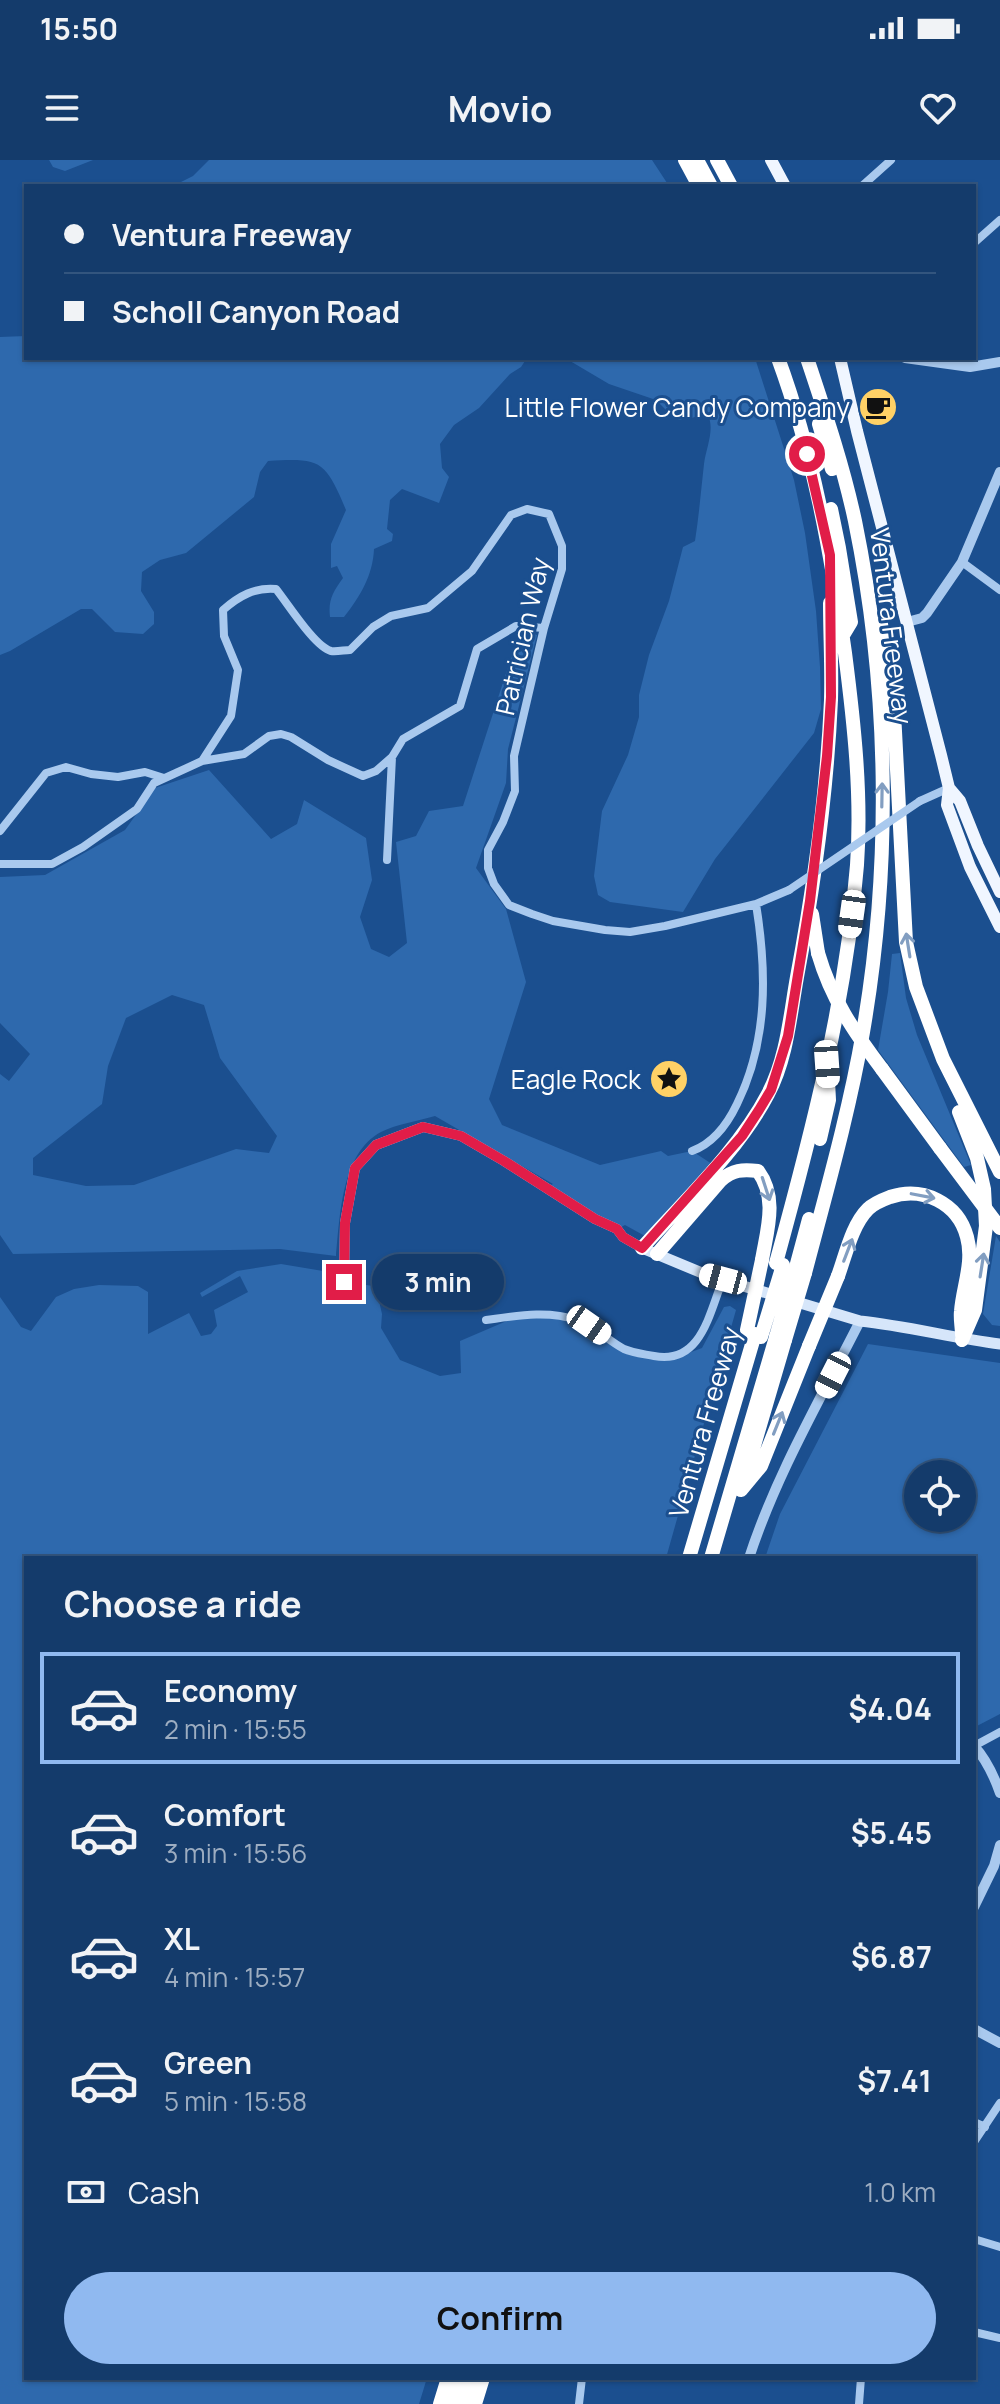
<!DOCTYPE html>
<meta charset="utf-8">
<style>
:root{--surface:#143b6b;--page:#1d4271;--text:#f1f3f6;--muted:#9dadc1;--line:#33557e;--accent:#90b9f0}
body{margin:0;font-family:Manrope,sans-serif;background:var(--page);color:var(--text);height:100vh;display:flex;flex-direction:column;font-size:30px;white-space:nowrap}
*{box-sizing:border-box;margin:0}
p{font-size:26px;color:var(--muted)}
.icon{flex:none;width:44px;height:44px;fill:none;stroke:currentColor;stroke-width:2;stroke-linecap:round;stroke-linejoin:round}
.map{position:relative;flex:1;overflow:hidden}
.drawer{position:absolute;left:24px;top:1396px;width:952px;height:824px;display:flex;flex-direction:column;background:var(--surface);border-radius:0px;box-shadow:0 2px 6px #0004,0 0 0 2px var(--line)}
.drawer>*{flex:none}
.top-card{position:absolute;left:24px;top:24px;width:952px;height:176px;border-radius:0px;box-shadow:0 2px 6px #0004,0 0 0 2px var(--line);display:grid;align-content:center;height:176px;padding:0 40px;background:var(--surface)}
.buttons{position:absolute;left:904px;top:1300px;display:grid;gap:16px}
.buttons a{display:grid;place-items:center;width:72px;height:72px;border-radius:50%;background:var(--surface);box-shadow:0 2px 6px #0004,0 0 0 2px var(--line);font-size:40px}
.end{position:absolute;width:36px;height:36px;margin:-18px;border:10px solid #e11d48;background:#fff;box-shadow:0 0 0 4px #fff}
.from{border-radius:50%}
.bubble{position:absolute;height:56px;border-radius:28px;background:var(--surface);box-shadow:0 2px 6px #0004,0 0 0 2px var(--line);font-size:26px;font-weight:700;line-height:56px;text-align:center}
.car{position:absolute;width:24px;height:48px;margin:-24px -12px;border-radius:10px;box-shadow:0 0 6px 2px #0007;background:linear-gradient(#fff 24%,#345 0 40%,#fff 0 76%,#345 0 86%,#fff 0)}
.top-card b{display:flex;align-items:center;gap:28px;height:76px;font-size:30px}
.top-card b+b{border-top:2px solid var(--line)}
.top-card i{width:20px;height:20px;background:var(--text)}
ul{padding:0;list-style:none}
li{display:flex;align-items:center;gap:24px;height:112px;margin:0 16px 12px;padding:0 24px;border:4px solid transparent;border-radius:0px}
li div{flex:1}
li b{display:block;font-size:30px}
li em{font-style:normal;font-weight:700}
li.selected{border-color:var(--accent)}
li>.icon{width:72px;height:72px;stroke-width:1.5}
h2{padding:0 40px;font-size:36px;line-height:96px}
.pay{display:flex;align-items:center;gap:20px;height:88px;padding:0 40px;font-size:30px}
.pay p{margin-inline-start:auto}
.cta{display:flex;gap:16px;margin-top:auto;padding:16px 40px}
.cta a{flex:1;height:92px;border-radius:48px;background:var(--accent);color:#111;font-size:32px;font-weight:700;line-height:92px;text-align:center}
.status{display:flex;justify-content:space-between;align-items:center;height:56px;padding:0 40px;background:var(--surface);direction:ltr}
.status svg{height:22px;fill:currentColor}
header{display:flex;justify-content:space-between;align-items:center;height:104px;padding:0 40px;background:var(--surface);font-size:36px;font-weight:700}
.map>svg:first-child{display:block}
.green{fill:#2e69ad;fill-rule:evenodd}
.lines{fill:none;stroke-linecap:round;stroke-linejoin:round}
.minor{stroke:#a9c9ee;stroke-width:8}
.tertiary{stroke:#a9c9ee;stroke-width:10}
.secondary{stroke:#d6e6fa;stroke-width:11}
.primary{stroke:#f0f6ff;stroke-width:12}
.motorway{stroke:#fff;stroke-width:14}
.minor-bridge{stroke:#a9c9ee;stroke-width:8}
.motorway-bridge{stroke:#fff;stroke-width:14}
.oneway{stroke:#829ec1}
.route{stroke:#e11d48;stroke-width:10}
.labels{text-anchor:middle;dominant-baseline:central;stroke-width:6;stroke-linejoin:round;paint-order:stroke}
.poi-label{font-size:26px;fill:#fff;stroke:#1b4f8f;text-anchor:end}
.street-label{font-size:26px;fill:#fff;stroke:#1b4f8f}
</style>
<div class="status"><b>15:50</b><svg viewBox="0 0 49 12"><path d="M0 12V9h3v3zM5 12V6h3v6zM10 12V3h3v9zM15 12V0h3v12zM26 1h20v11H26zM47 4h2v5h-2z"/></svg></div>
<header><svg class="icon" aria-label="menu" viewBox="0 0 24 24"><path d="M4 6h16M4 12h16M4 18h16"/></svg>Movio<svg class="icon" aria-label="heart" viewBox="0 0 24 24"><path d="M12 20l-8-8c-3-5 5-10 8-4 3-6 11-1 8 4z"/></svg></header>
<div class="map">
<svg width="1000" height="2244" viewBox="0 0 1000 2244">
<rect width="100%" height="100%" fill="#1b4f8f"/>
<!-- green -->
<path class="green" d="M49,0H93L65,11L53,7Z
M209,0H652L669,26H173L193,16Z
M26,176V198H527L521,207L510,214L479,248L454,265L440,284L442,308L449,317L439,343L402,329L390,340L387,369L393,374L392,381L374,389C373,415 360,437 344,457H330C328,440 333,432 343,418L337,406L331,408V384L346,350C325,300 321,298 268,301L260,312L254,337L186,393L160,400L142,412L141,431L154,452V464L143,474L115,472L92,449H81L10,491L0,495V177Z
M565,198H755L794,320L805,373L816,451L820,507L821,549L814,573L715,699L683,752L610,742L598,735L594,716L602,651L628,595L639,557V535L649,495L669,441L683,387L695,381C699,356 701,330 704,304C706,288 715,270 708,255C696,255 688,261 676,260L656,240L609,224Z
M520,470L537,475L508,589L506,623L476,708L506,749L526,822L489,939L502,965L600,1005L661,991L668,996L692,991L712,1004L645,1076L625,1065L617,1069L544,1028L553,1024L435,956C418,961 397,964 381,972C341,993 340,1057 336,1096L280,1089L13,1094L0,1075V914L9,921L30,894L0,863V717L45,715L125,670L155,628L209,610L271,679L297,664L304,640L366,678L372,720L360,757L371,789L389,797L407,783L396,682L416,676L429,651L463,646ZM172,835L204,845L220,898L277,976L269,993L236,989L134,1025L86,1026L33,1015V998L102,944L108,906L126,858Z
M900,793L906,838L917,875L971,1005L964,1007L878,890L888,832L892,794Z
M996,1076L1000,1082V1166L992,1165L983,1154Z
M281,1104L353,1116V1123L373,1126L377,1132L382,1154L381,1168L400,1200L440,1216L461,1213L460,1181L509,1160L553,1157L578,1163L629,1195L667,1201L702,1188L724,1147L730,1146L736,1150L666,1398H26V2218H427L419,2244H0V1137L21,1167L31,1171L56,1137L74,1129L99,1125L138,1126L148,1132V1174L189,1153L201,1176L211,1174L217,1166L214,1150L248,1132L240,1116L202,1137L200,1133L237,1111Z
M868,1184L1000,1203V1554L975,1567L974,1398H765L780,1354ZM918,1314H962V1358H918Z"/>
<g class="lines">
<!-- minor -->
<path class="minor" d="M862,26L891,0
M974,83L1000,60
M962,402L1000,430
M202,601L244,594L269,576L281,574L291,577L328,600L363,616L376,611L392,597L403,579L460,546L477,489L516,466L544,468
M920,641L949,628
M0,671L46,613L66,607L91,614L118,617L145,612L164,618
M387,700L392,597
M0,704H52L83,687L137,649L154,623L202,601L231,556L238,510L224,476L223,450C239,436 255,427 276,429C288,444 315,487 331,491C336,492 345,490 350,490L373,467L391,456L428,448L472,411L511,355L527,349L549,354L562,386V409L544,468L514,596L515,631L503,662L488,690V708L494,724L509,745L532,754L553,761L605,770L630,772L665,766L756,744L789,730
M692,991C714,983 727,965 737,944C768,881 767,812 756,744
M486,1160C516,1156 547,1150 577,1160C595,1166 607,1180 624,1189C633,1193 644,1194 654,1196C701,1205 709,1154 723,1119
M974,1586L1000,1572
M974,1962L985,1967
M974,1982L1000,1943
M974,2079L1000,2087
M974,2172L1000,2178
M579,2244L582,2218
M859,2244L861,2218"/>
<!-- tertiary -->
<path class="tertiary" d="M905,198L970,207L1000,202
M907,462L922,458L927,453L962,402L1000,312
M344,1122L345,1063L355,1008L376,985L423,967L461,976L504,1001L595,1059L617,1069L623,1077L642,1088
M749,1398C776,1315 821,1238 860,1161
M974,1586C987,1600 994,1616 1000,1633
M974,1747L994,1706L1000,1685
M974,1869L1000,1883"/>
<!-- secondary -->
<path class="secondary" d="M642,1088L707,1115L860,1161C907,1166 953,1178 1000,1184"/>
<!-- primary -->
<path class="primary" d="M771,0L785,26
M840,198L857,271L941,595L949,628L947,645L970,707L1000,767
M949,628L960,641L978,686L1000,732"/>
<!-- motorway -->
<path class="motorway" d="M685,0L699,26
M697,0L711,26
M717,0L731,26
M819,264L832,309
M831,349L839,388L851,462L842,477
M880,457L894,552L906,782L916,827L943,899L1000,1012
M812,754L818,793
M882,909L940,988
M959,952L977,998L984,1029L986,1066L975,1150L962,1180
M820,979L829,940L828,921
M642,1088C684,1041 739,990 768,934C787,898 790,856 797,817C814,726 827,632 831,540C832,508 830,475 830,443
M657,1094L721,1020C733,1010 742,1009 758,1011C778,1038 767,1070 762,1100
M776,1103C812,972 846,841 857,705C862,635 854,563 845,493C831,393 813,293 778,198
M795,1111L809,1059
M805,1113C826,1033 849,953 863,872C892,704 889,527 855,361C843,305 825,252 807,198
M838,1116C846,1094 852,1065 868,1049C874,1043 882,1040 890,1037C923,1026 958,1043 967,1077C974,1102 963,1126 961,1151C960,1159 962,1167 962,1175
M746,1313L785,1180
M741,1330L761,1306L809,1186
M689,1398L755,1174
M711,1398L776,1177
M440,2244L448,2218
M451,2244L458,2218
M464,2244L471,2218
M475,2244L483,2218"/>
<!-- minor-bridge -->
<path class="minor-bridge" d="M789,730L920,641"/>
<!-- motorway-bridge -->
<path class="motorway-bridge" d="M818,793C831,838 854,872 882,909
M940,988L1000,1068
M747,1170L762,1100
M761,1177L783,1105
M776,1177L795,1111
M785,1180L805,1113
M809,1186L838,1116"/>
</g>
<!-- one-way arrows -->
<defs><path id="oneway-shaft" d="M-6 0H5M1.5-3L5.5 0L1.5 3" fill="none" stroke-width="1.6" stroke-linecap="round" stroke-linejoin="round" transform="scale(2)"/></defs>
<g class="oneway">
<use href="#oneway-shaft" transform="translate(882 635) rotate(-89)"/>
<use href="#oneway-shaft" transform="translate(908 785) rotate(-99)"/>
<use href="#oneway-shaft" transform="translate(766 1029) rotate(72)"/>
<use href="#oneway-shaft" transform="translate(923 1036) rotate(11)"/>
<use href="#oneway-shaft" transform="translate(848 1090) rotate(-69)"/>
<use href="#oneway-shaft" transform="translate(982 1105) rotate(-81)"/>
<use href="#oneway-shaft" transform="translate(778 1263) rotate(-68)"/>
</g>
<g class="lines">
<!-- route -->
<path class="route" d="M344,1122L345,1063L355,1008L376,985L423,967L461,976L504,1001L595,1059L617,1069L623,1077L642,1088L742,976L759,950L771,930L788,876L810,741L827,596L831,537L830,395L807,294"/>
</g>
<!-- icons -->
<defs>
<g id="cafe-disc" transform="scale(2)"><circle r="9.5" fill="#ffd166" stroke="#1b4f8f"/><path d="M-5.5-4.5H6V0H3Q3 3.5 0 3.5H-2.5Q-5.5 3.5-5.5 0ZM3-3.2v2h1.7v-2ZM-6 4.5H4V6H-6Z" fill="#111"/></g>
<g id="sight-disc" transform="scale(2)"><circle r="9.5" fill="#ffd166" stroke="#1b4f8f"/><path d="M0-6L1.8-2.2L6-1.7L2.9 1.2L3.7 5.4L0 3.3L-3.7 5.4L-2.9 1.2L-6-1.7L-1.8-2.2Z" fill="#111"/></g>
</defs>
<g fill-rule="evenodd">
<use href="#cafe-disc" x="878" y="247"/>
<use href="#sight-disc" x="669" y="919"/>
</g>
<g class="labels">
<!-- poi labels -->
<g class="poi-label">
<text x="850" y="247">Little Flower Candy Company</text>
<text x="641" y="919">Eagle Rock</text>
</g>
<!-- street labels -->
<g class="street-label">
<text transform="translate(892 466) rotate(83)">Ventura Freeway</text>
<text transform="translate(522 476) rotate(-77)">Patrician Way</text>
<text transform="translate(704 1262) rotate(-74)">Ventura Freeway</text>
</g>
</g>
</svg>
<div class="buttons">
<a><svg class="icon" aria-label="locate" viewBox="0 0 24 24"><circle cx="12" cy="12" r="6"/><path d="M12 2v4M12 18v4M2 12h4M18 12h4"/></svg></a>
</div>
<i class="end from" style="left:807px;top:294px"></i>
<i class="end" style="left:344px;top:1122px"></i>
<div class="bubble" style="left:372px;top:1094px;width:132px">3 min</div>
<i class="car" style="left:852px;top:754px;rotate:188deg"></i>
<i class="car" style="left:827px;top:904px;rotate:176deg"></i>
<i class="car" style="left:723px;top:1119px;rotate:285deg"></i>
<i class="car" style="left:589px;top:1165px;rotate:125deg"></i>
<i class="car" style="left:833px;top:1215px;rotate:207deg"></i>
<div class="top-card">
<b><i class="from"></i>Ventura Freeway</b>
<b><i></i>Scholl Canyon Road</b>
</div>
<section class="drawer">
<h2>Choose a ride</h2>
<ul>
<li class="selected"><svg class="icon" aria-label="car" viewBox="0 0 24 24"><path d="M5 17H2v-5l4-1 3-4h7l3 4 3 1v5h-3M9 17h6M6 11h13"/><circle cx="7" cy="17" r="2"/><circle cx="17" cy="17" r="2"/></svg><div><b>Economy</b><p>2 min · 15:55</p></div><em>$4.04</em></li>
<li><svg class="icon" aria-label="car" viewBox="0 0 24 24"><path d="M5 17H2v-5l4-1 3-4h7l3 4 3 1v5h-3M9 17h6M6 11h13"/><circle cx="7" cy="17" r="2"/><circle cx="17" cy="17" r="2"/></svg><div><b>Comfort</b><p>3 min · 15:56</p></div><em>$5.45</em></li>
<li><svg class="icon" aria-label="car" viewBox="0 0 24 24"><path d="M5 17H2v-5l4-1 3-4h7l3 4 3 1v5h-3M9 17h6M6 11h13"/><circle cx="7" cy="17" r="2"/><circle cx="17" cy="17" r="2"/></svg><div><b>XL</b><p>4 min · 15:57</p></div><em>$6.87</em></li>
<li><svg class="icon" aria-label="car" viewBox="0 0 24 24"><path d="M5 17H2v-5l4-1 3-4h7l3 4 3 1v5h-3M9 17h6M6 11h13"/><circle cx="7" cy="17" r="2"/><circle cx="17" cy="17" r="2"/></svg><div><b>Green</b><p>5 min · 15:58</p></div><em>$7.41</em></li>
</ul>
<div class="pay"><svg class="icon" aria-label="cash" viewBox="0 0 24 24"><path d="M3 7h18v10H3z"/><circle cx="12" cy="12" r="2"/></svg>Cash<p>1.0 km</p></div>
<div class="cta"><a>Confirm</a></div>
</section>
</div>
